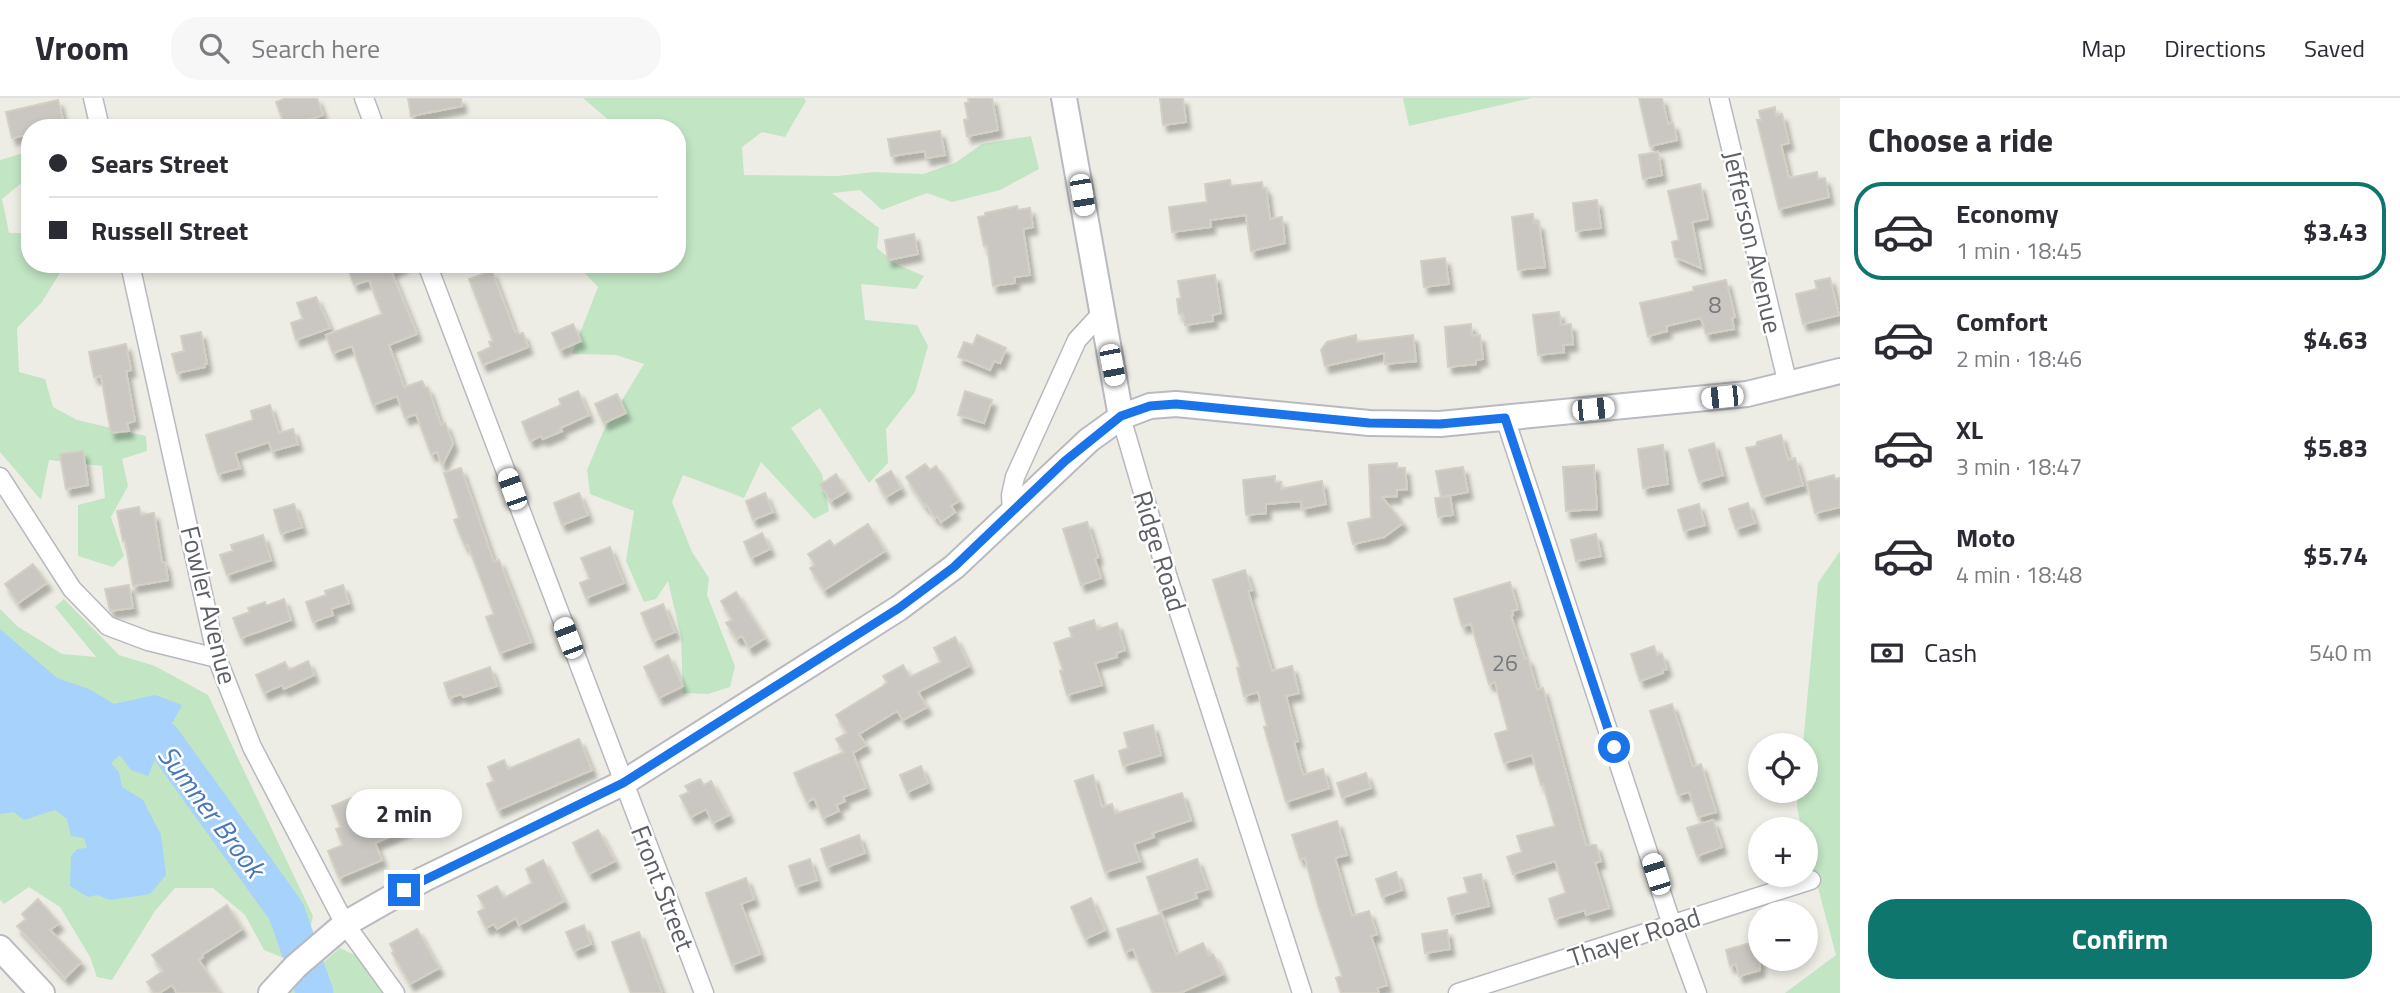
<!DOCTYPE html>
<meta charset="utf-8">
<style>
:root{--surface:#fff;--page:#f7f7f7;--text:#2b2b33;--muted:#7c7c81;--line:#e1e1e2;--accent:#0f766e}
body{margin:0;font-family:"Titillium Web",sans-serif;background:var(--page);color:var(--text);height:100vh;display:flex;flex-direction:column;font-size:26px;white-space:nowrap}
*{box-sizing:border-box;margin:0}
p{font-size:23px;color:var(--muted)}
.icon{flex:none;width:38px;height:38px;fill:none;stroke:currentColor;stroke-width:2;stroke-linecap:round;stroke-linejoin:round}
.map{position:relative;flex:1;overflow:hidden}
.side{display:flex;flex-direction:column;background:var(--surface);width:560px}
.side>*{flex:none}
.top-card{position:absolute;left:21px;top:21px;width:665px;height:154px;border-radius:28px;box-shadow:0 4px 10px #0003;display:grid;align-content:center;height:154px;padding:0 28px;background:var(--surface)}
.tools{position:absolute;left:1748px;top:635px;display:grid;gap:14px}
.tools a{display:grid;place-items:center;width:70px;height:70px;border-radius:50%;background:var(--surface);box-shadow:0 4px 10px #0003;font-size:35px}
.end{position:absolute;width:32px;height:32px;margin:-16px;border:9px solid #1a73e8;background:#fff;box-shadow:0 0 0 4px #fff}
.from{border-radius:50%}
.bubble{position:absolute;height:49px;border-radius:24px;background:var(--surface);box-shadow:0 4px 10px #0003;font-size:23px;font-weight:700;line-height:49px;text-align:center}
.car{position:absolute;width:21px;height:42px;margin:-21px -10px;border-radius:9px;box-shadow:0 0 5px 2px #0007;background:linear-gradient(#fff 24%,#345 0 40%,#fff 0 76%,#345 0 86%,#fff 0)}
.top-card b{display:flex;align-items:center;gap:24px;height:66px;font-size:26px}
.top-card b+b{border-top:2px solid var(--line)}
.top-card i{width:18px;height:18px;background:var(--text)}
ul{padding:0;list-style:none}
li{display:flex;align-items:center;gap:21px;height:98px;margin:0 14px 10px;padding:0 14px;border:4px solid transparent;border-radius:28px}
li div{flex:1}
li b{display:block;font-size:26px}
li em{font-style:normal;font-weight:700}
li.selected{border-color:var(--accent)}
li>.icon{width:63px;height:63px;stroke-width:1.5}
h2{padding:0 28px;font-size:32px;line-height:84px}
.pay{display:flex;align-items:center;gap:18px;height:77px;padding:0 28px;font-size:26px}
.pay p{margin-inline-start:auto}
.button{display:flex;gap:14px;margin-top:auto;padding:14px 28px}
.button a{flex:1;height:80px;border-radius:28px;background:var(--accent);color:#fff;font-size:28px;font-weight:700;line-height:80px;text-align:center}
header{display:flex;align-items:center;gap:42px;box-sizing:border-box;height:98px;padding:0 35px;background:var(--surface);border-bottom:2px solid var(--line)}
header strong{font-size:33px}
nav{display:flex;gap:38px;margin-inline-start:auto;font-size:24px}
.search{width:490px;height:63px;background:var(--page);display:flex;align-items:center;gap:18px;box-sizing:border-box;padding:0 24px;border-radius:28px;color:var(--muted);font-size:26px}
main{display:flex;flex:1;min-height:0}
.map>svg:first-child{display:block}
.green{fill:#c2e5c4}
.water{fill:#a7d2fc}
.lines{fill:none;stroke-linecap:round;stroke-linejoin:round}
.river{stroke:#a7d2fc;stroke-width:37}
.building{fill:#cac7c2;stroke:#d3cfc3;stroke-width:2;filter:url(#shadow)}
.street-casing{stroke:#b7b9be;stroke-width:21}
.secondary-casing{stroke:#b8bac0;stroke-width:28}
.street{stroke:#fff;stroke-width:18}
.secondary{stroke:#fff;stroke-width:24}
.route{stroke:#1a73e8;stroke-width:9}
.labels{text-anchor:middle;dominant-baseline:central;stroke-width:5;stroke-linejoin:round;paint-order:stroke}
.number-label{font-size:23px;fill:#78797c}
.street-label{font-size:26px;fill:#5c5f64;stroke:#fff}
.water-label{font-size:28px;font-style:italic;fill:#4777b6;stroke:#fff}
</style>
<header>
<strong>Vroom</strong>
<div class="search"><svg class="icon" aria-label="search" viewBox="0 0 24 24"><circle cx="10" cy="10" r="6"/><path d="M15 15l6 6"/></svg>Search here</div>
<nav><a>Map</a><a>Directions</a><a>Saved</a></nav>
</header>
<main>
<div class="map">
<svg width="1840" height="895" viewBox="0 0 1840 895">
<defs>
<filter id="shadow"><feDropShadow dx="4.5" dy="7" stdDeviation="2" flood-color="#0004"/></filter>
</defs>
<rect width="100%" height="100%" fill="#eeede5"/>
<!-- green -->
<path class="green" d="M583,0H804L806,3L785,39L762,34L742,49L744,77L838,78L873,74L923,76L955,65L982,46L1031,38L1039,71L1000,92L952,104L927,95L882,112L860,92L832,95L879,130L877,150L896,166L924,178L916,191L861,186L865,222L917,227L928,248L915,294L886,331L888,365L869,385L820,310L791,330L822,376L829,413L814,421L761,364L744,400L683,377L672,404L692,454L709,480L707,497L735,568L730,589L708,596L683,595L681,539L668,483L656,501L644,504L626,463L634,413L590,396L587,372L603,334L644,266L616,257L572,256L598,189L576,166H677V30H630L612,25Z
M1403,0H1532L1409,28Z
M30,53V78L2,101L9,135H30V166H56L61,173L42,204L17,230L19,274L45,281L53,309L77,322L146,338L147,353L122,361L128,388L111,419L124,458L113,469L78,458V407L105,400L102,368L49,362L41,402L0,354V62Z
M1840,453V895H1785L1836,857L1806,745V732L1802,731L1797,710L1798,693H1806V648L1803,647L1818,485Z
M64,501L119,557L155,568L208,597L313,818L310,832L286,861L264,852L245,817L213,790H175L155,813L112,882L97,879L90,859L60,809L29,789L4,806L0,802V511L17,528L62,556L96,559L55,509Z
M340,850L359,859L383,895H288Z"/>
<!-- water -->
<path class="water" d="M0,531L57,580L89,591L114,606L155,597L182,607L163,642L148,678L131,672L120,657L111,665L119,674L122,689L143,702L161,737L166,777L150,796L110,802L97,797L88,799L70,788L71,758L77,751L87,750L84,740L71,738L67,721L55,712L24,722L14,714L0,716Z"/>
<g class="lines">
<!-- river -->
<path class="river" d="M116,630L163,642L286,813L315,895"/>
</g>
<!-- building -->
<path class="building" d="M286,0H317L323,17L286,30L276,4Z
M408,0H461L462,8L411,18Z
M968,0H992L998,32L967,38L964,22L968,21L965,5L969,4Z
M1160,0H1183L1186,24L1163,27Z
M1639,0H1662L1668,26L1673,25L1677,42L1650,48Z
M58,2L64,25L57,27L58,30H30V36L12,40L6,14Z
M1775,9L1776,18L1782,16L1789,45L1781,47L1789,80L1817,74L1818,81L1825,80L1829,99L1779,111L1757,22H1761L1759,13Z
M940,33L945,57L926,60L925,53L891,58L888,41Z
M1658,54L1662,77L1643,81L1639,57Z
M1230,82L1231,88L1262,84L1263,91L1266,90L1270,121L1282,119L1285,145L1251,153L1246,117L1210,122L1211,129L1172,134L1169,109L1207,104L1205,86Z
M1700,86L1708,121L1692,124L1701,170L1675,159L1672,144L1679,142L1668,93Z
M1597,102L1601,130L1576,133L1573,105Z
M1017,108L1018,112L1030,110L1033,129L1023,131L1030,177L1014,179L1015,185L993,188L987,147L984,148L978,119L985,118V115Z
M1533,116L1534,125H1539L1545,169L1518,172L1512,119Z
M914,136L918,156L888,162L885,142Z
M1445,160L1449,186L1424,189L1421,163Z
M353,166H405L391,173L417,236L389,247L404,289L422,283L425,289L428,290L441,327L445,325L453,346L442,367L437,354L431,356L416,316L405,320L397,298L373,307L352,248L333,255L326,237L382,216L369,182L354,187L349,173L355,171Z
M492,173L515,234L517,233L519,236L523,235L528,249L483,267L478,255L491,249L489,244L493,243L469,181Z
M1215,177L1221,215L1212,217L1213,223L1185,227L1183,215L1179,216L1177,201L1181,200L1178,183Z
M1830,180L1839,217L1803,226L1796,196L1817,191L1815,183Z
M1726,182L1735,219L1732,220L1734,231L1706,236L1701,220L1666,228L1667,233L1648,238L1640,205L1694,193L1693,189Z
M316,199L330,230L296,242L291,225L303,221L297,205Z
M1559,214L1561,227L1571,226L1573,246L1563,247L1564,254L1538,257L1533,217Z
M573,226L581,243L560,252L552,235Z
M1471,226L1472,238L1480,237L1483,261L1476,262V266L1448,269L1445,229Z
M201,234L207,266H205V269L177,275L172,256L184,253L181,238Z
M977,237L1006,250L1000,265L994,263L990,272L958,259L964,244L973,247Z
M1356,237L1357,244L1413,237L1416,263L1385,266L1384,255L1325,268L1321,252L1327,244Z
M126,246L131,272L126,273L135,323L127,325L129,333L111,335L101,278L94,279L89,254Z
M578,293L589,317L560,330L562,333L543,341L541,338L530,343L522,324L561,307L559,301Z
M965,293L992,302L984,325L958,317Z
M617,296L626,315L604,325L595,306Z
M270,307L279,335L293,331L298,346L272,353L269,344L235,355L240,370L218,376L206,337L253,322L251,313Z
M1781,337L1788,362L1795,360L1803,387L1762,399L1746,350L1756,348L1757,344Z
M1714,345L1723,377L1699,384L1689,352Z
M1663,347L1668,386L1643,390L1638,351Z
M83,353L88,387L66,391L60,356Z
M1397,365V370H1405L1407,391L1397,392V398L1382,399L1403,425L1384,439L1353,446L1348,425L1371,420L1369,367Z
M925,366L930,372L936,368L959,403L951,408L955,414L941,424L937,418L935,420L926,406L925,408L906,379Z
M1594,367L1597,411L1566,413L1563,369Z
M1463,369L1468,394L1441,399L1436,373Z
M461,370L494,464L499,462L531,544L500,555L486,519L494,516L468,447L465,448L454,422L459,420L444,375Z
M891,373L901,390L886,399L876,382Z
M836,376L847,393L831,403L820,387Z
M1834,377L1835,381L1840,380V409L1815,415L1807,384Z
M1275,378V385L1281,384V391L1322,383L1326,406L1302,411L1301,403L1266,406V415L1246,417L1243,382Z
M579,395L588,417L562,427L554,405Z
M765,395L773,414L753,422L746,403Z
M1450,398L1453,417L1438,419L1435,400Z
M1748,405L1755,425L1736,431L1729,411Z
M294,406L302,429L281,436L274,412Z
M1699,406L1705,427L1684,433L1678,412Z
M139,409L141,417L154,415L162,464H165L168,482L133,488L125,442L123,443L117,413Z
M1087,424L1098,459L1095,461L1101,480L1081,487L1063,431Z
M868,426L885,453L824,492L810,470L815,467L808,456L830,442L834,448Z
M762,435L770,451L751,460L744,444Z
M1596,436L1601,458L1576,463L1571,442Z
M263,437L271,462L227,477L220,457L233,453L231,447Z
M610,449L624,485L586,500L580,485L590,481L581,460Z
M33,466L47,485L18,505L5,486Z
M1245,472L1252,492L1248,493L1272,573L1292,568L1299,595L1286,598L1298,643L1294,644L1303,677L1323,671L1329,690L1286,704L1264,629L1267,628L1258,594L1244,598L1237,570L1240,569L1213,482Z
M1510,484L1518,511L1512,513L1513,517L1511,518L1525,561L1528,560L1537,592L1543,590L1586,747H1596L1601,763L1595,765L1609,810L1586,817L1585,812L1555,821L1549,801L1566,795L1555,763L1513,776L1507,759L1522,754L1517,738L1555,728L1543,686L1541,687L1532,657L1504,665L1495,636L1508,632L1495,584L1489,586L1471,526L1462,528L1454,501Z
M129,487L133,510L110,513L105,491Z
M343,487L349,505L331,511L333,517L313,524L306,504L326,497L325,493Z
M736,494L765,540L749,550L742,538L737,541L726,525L732,522L721,503Z
M284,501L291,522L241,540L233,520L250,514L248,510L265,504L266,508Z
M663,506L675,534L653,543L641,515Z
M1094,522L1097,532L1117,525L1125,552L1116,555L1117,559L1095,565L1102,587L1067,597L1060,573L1063,572L1054,545L1072,539L1069,530Z
M955,539L969,568L918,594L927,609L903,622L897,613L859,636L866,647L853,655L866,690L843,699L845,703L836,707L839,713L823,720L814,700L807,704L794,675L844,654L836,641L847,635L836,617L883,588L887,584L883,578L903,567L910,579L941,564L934,550Z
M1654,548L1657,557L1662,556L1667,571L1662,572L1663,575L1640,583L1631,556Z
M668,557L683,588L659,600L644,569Z
M308,563L314,577L284,591L282,587L264,595L256,577L285,564L289,572Z
M490,569L497,588L464,599L461,596L449,600L444,585Z
M1672,606L1693,669L1701,666L1716,714L1698,719L1689,694L1678,697L1650,613Z
M1153,627L1161,657L1123,668L1119,653L1128,650L1124,635Z
M579,641L592,672L498,712L487,686L494,683L488,669L504,662L508,671Z
M921,668L928,685L907,694L900,677Z
M1366,675L1371,690L1342,700L1337,685Z
M1093,677L1102,709L1112,706L1115,716L1182,695L1191,722L1152,735L1154,739L1134,746L1140,763L1105,774L1075,683Z
M700,681L704,687L711,683L729,717L713,725L706,711L691,719L680,698L689,694L685,688Z
M422,693L434,719L375,745L382,762L339,780L328,753L343,747L336,731L341,729L332,708L354,699L362,721Z
M1713,722L1722,749L1697,758L1687,730Z
M1337,723L1347,757L1335,760L1352,818L1369,813L1377,836L1371,838L1387,887L1377,890L1379,895H1341L1336,880L1342,878L1318,807L1305,760L1300,761L1292,737Z
M598,732L615,763L589,776L573,745Z
M859,737L865,755L827,769L821,751Z
M810,761L817,782L796,789L789,768Z
M1197,761L1208,791L1195,795L1197,800L1159,813L1147,779Z
M543,762L564,803L519,827L516,820L497,831L494,826L486,830L478,814L485,810L478,798L497,788L504,800L532,785L526,771Z
M1396,774L1402,792L1382,799L1376,781Z
M1481,776L1489,808L1452,817L1448,800L1468,795L1464,780Z
M746,780L754,801L741,806L760,856L732,867L706,795Z
M1091,800L1105,832L1085,841L1071,809Z
M38,801L59,825L50,832L81,864L65,880L17,828L26,821L22,816Z
M227,807L242,831L202,857L203,859L199,862L220,895H177L172,887L159,895H154L147,884L163,873L152,857Z
M1161,816L1176,857L1203,845L1209,858L1213,856L1223,876L1180,895H1153L1133,851L1125,854L1117,831Z
M584,827L591,846L574,853L566,834Z
M417,831L439,870L410,886L392,855L394,854L390,846Z
M1447,832L1450,851L1425,855L1422,836Z
M639,834L662,895H631L622,871L612,844Z
M1760,842V872L1739,878L1736,866L1730,868L1726,852Z"/>
<g class="lines">
<!-- street casing -->
<g class="street-casing">
<path id="street" d="M93,0L100,30
M364,0L375,30
M1719,0L1788,287
M130,166L217,560L252,649L345,826L395,895
M427,166L704,895
M1121,319L1168,480L1302,895
M1505,320L1672,827L1697,895
M0,379L72,491L108,528L148,543L217,560
M1012,415L1011,397L1015,379L1077,242L1102,215
M1458,895L1811,782"/>
</g>
<!-- secondary casing -->
<g class="secondary-casing">
<path id="secondary" d="M1064,0L1121,319
M0,850L42,895
M271,895L296,868L345,826L424,781L623,685L899,510L954,469L1089,342L1121,319L1150,308L1176,306L1369,325L1440,326L1747,296L1840,273"/>
</g>
<!-- street -->
<use href="#street" class="street"/>
<!-- secondary -->
<use href="#secondary" class="secondary"/>
</g>
<g class="lines">
<!-- route -->
<path class="route" d="M404,792L623,685L899,510L954,469L1065,363L1121,318L1150,308L1176,306L1369,325L1440,326L1505,320L1614,649"/>
</g>
<g class="labels">
<!-- number labels -->
<g class="number-label">
<text x="1715" y="206">8</text>
<text x="1505" y="564">26</text>
</g>
<!-- street labels -->
<g class="street-label">
<text transform="translate(1753 144) rotate(77)">Jefferson Avenue</text>
<text transform="translate(1160 453) rotate(73)">Ridge Road</text>
<text transform="translate(209 507) rotate(76)">Fowler Avenue</text>
<text transform="translate(663 790) rotate(69)">Front Street</text>
<text transform="translate(1634 839) rotate(-18)">Thayer Road</text>
</g>
<!-- water labels -->
<g class="water-label">
<text transform="translate(212 713) rotate(53)">Sumner Brook</text>
</g>
</g>
</svg>
<div class="tools">
<a><svg class="icon" aria-label="locate" viewBox="0 0 24 24"><circle cx="12" cy="12" r="6"/><path d="M12 2v4M12 18v4M2 12h4M18 12h4"/></svg></a>
<a>+</a>
<a>−</a>
</div>
<i class="end from" style="left:1614px;top:649px"></i>
<i class="end" style="left:404px;top:792px"></i>
<div class="bubble" style="left:346px;top:691px;width:116px">2 min</div>
<i class="car" style="left:1082px;top:97px;rotate:170deg"></i>
<i class="car" style="left:1112px;top:267px;rotate:169deg"></i>
<i class="car" style="left:1722px;top:299px;rotate:264deg"></i>
<i class="car" style="left:1593px;top:311px;rotate:84deg"></i>
<i class="car" style="left:512px;top:391px;rotate:340deg"></i>
<i class="car" style="left:568px;top:540px;rotate:339deg"></i>
<i class="car" style="left:1656px;top:776px;rotate:342deg"></i>
<div class="top-card">
<b><i class="from"></i>Sears Street</b>
<b><i></i>Russell Street</b>
</div>
</div>
<section class="side">
<h2>Choose a ride</h2>
<ul>
<li class="selected"><svg class="icon" aria-label="car" viewBox="0 0 24 24"><path d="M5 17H2v-5l4-1 3-4h7l3 4 3 1v5h-3M9 17h6M6 11h13"/><circle cx="7" cy="17" r="2"/><circle cx="17" cy="17" r="2"/></svg><div><b>Economy</b><p>1 min · 18:45</p></div><em>$3.43</em></li>
<li><svg class="icon" aria-label="car" viewBox="0 0 24 24"><path d="M5 17H2v-5l4-1 3-4h7l3 4 3 1v5h-3M9 17h6M6 11h13"/><circle cx="7" cy="17" r="2"/><circle cx="17" cy="17" r="2"/></svg><div><b>Comfort</b><p>2 min · 18:46</p></div><em>$4.63</em></li>
<li><svg class="icon" aria-label="car" viewBox="0 0 24 24"><path d="M5 17H2v-5l4-1 3-4h7l3 4 3 1v5h-3M9 17h6M6 11h13"/><circle cx="7" cy="17" r="2"/><circle cx="17" cy="17" r="2"/></svg><div><b>XL</b><p>3 min · 18:47</p></div><em>$5.83</em></li>
<li><svg class="icon" aria-label="car" viewBox="0 0 24 24"><path d="M5 17H2v-5l4-1 3-4h7l3 4 3 1v5h-3M9 17h6M6 11h13"/><circle cx="7" cy="17" r="2"/><circle cx="17" cy="17" r="2"/></svg><div><b>Moto</b><p>4 min · 18:48</p></div><em>$5.74</em></li>
</ul>
<div class="pay"><svg class="icon" aria-label="cash" viewBox="0 0 24 24"><path d="M3 7h18v10H3z"/><circle cx="12" cy="12" r="2"/></svg>Cash<p>540 m</p></div>
<div class="button"><a>Confirm</a></div>
</section>
</main>
